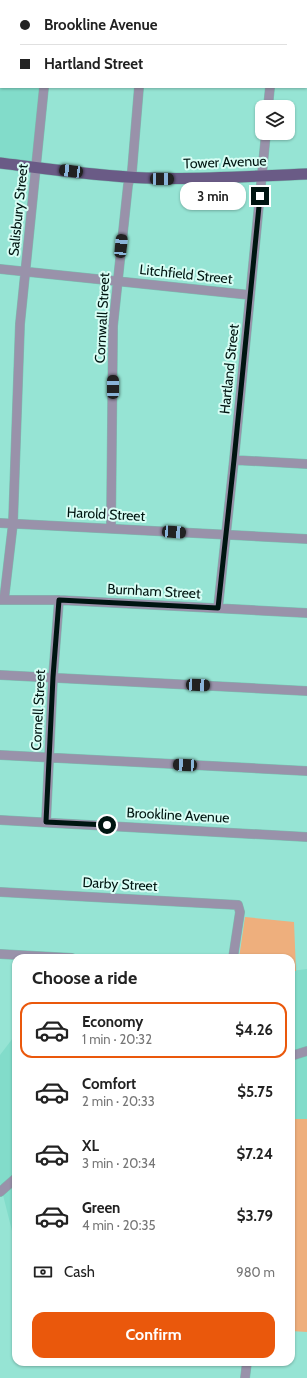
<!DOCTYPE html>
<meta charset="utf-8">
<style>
:root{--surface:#fff;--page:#f6f6f6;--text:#222;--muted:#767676;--line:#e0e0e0;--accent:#ea580c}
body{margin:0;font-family:Cabin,sans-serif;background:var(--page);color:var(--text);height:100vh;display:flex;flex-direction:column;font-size:15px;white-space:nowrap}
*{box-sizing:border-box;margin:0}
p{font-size:13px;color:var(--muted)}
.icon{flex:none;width:22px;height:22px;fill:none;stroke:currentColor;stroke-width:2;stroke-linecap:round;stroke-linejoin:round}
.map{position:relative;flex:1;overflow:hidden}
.panel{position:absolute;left:12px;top:954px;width:283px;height:412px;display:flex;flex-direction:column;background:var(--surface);border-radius:12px;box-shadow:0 1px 3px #0004}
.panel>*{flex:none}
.banner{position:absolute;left:0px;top:0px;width:307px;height:88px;box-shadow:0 1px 3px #0004;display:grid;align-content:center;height:88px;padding:0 20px;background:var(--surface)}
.controls{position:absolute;left:255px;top:100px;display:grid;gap:8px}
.controls a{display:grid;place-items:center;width:40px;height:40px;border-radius:8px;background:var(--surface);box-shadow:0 1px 3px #0004;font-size:20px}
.end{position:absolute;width:18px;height:18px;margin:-9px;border:5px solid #001511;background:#fff;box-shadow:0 0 0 2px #fff}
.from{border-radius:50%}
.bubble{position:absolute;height:28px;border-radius:12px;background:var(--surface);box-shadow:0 1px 3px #0004;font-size:13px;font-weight:800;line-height:28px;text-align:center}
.car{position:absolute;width:12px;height:24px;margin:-12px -6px;border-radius:5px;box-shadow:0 0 3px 1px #0007;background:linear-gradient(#222 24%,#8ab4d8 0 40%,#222 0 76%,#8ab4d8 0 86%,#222 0)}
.banner b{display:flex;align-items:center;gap:14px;height:38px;font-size:15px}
.banner b+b{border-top:1px solid var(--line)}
.banner i{width:10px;height:10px;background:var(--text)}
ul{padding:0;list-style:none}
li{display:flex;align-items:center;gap:12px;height:56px;margin:0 8px 6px;padding:0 12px;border:2px solid transparent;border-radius:12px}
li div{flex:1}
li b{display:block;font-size:15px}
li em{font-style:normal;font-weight:800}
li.active{border-color:var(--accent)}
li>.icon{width:36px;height:36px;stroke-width:1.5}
h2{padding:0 20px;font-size:18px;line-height:48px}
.pay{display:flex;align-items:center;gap:10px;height:44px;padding:0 20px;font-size:15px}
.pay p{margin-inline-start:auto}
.action{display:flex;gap:8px;margin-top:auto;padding:8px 20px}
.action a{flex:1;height:46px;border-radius:12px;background:var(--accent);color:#fff;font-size:16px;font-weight:800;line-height:46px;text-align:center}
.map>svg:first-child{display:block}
.built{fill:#82dcca}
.green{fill:#eeaf7d}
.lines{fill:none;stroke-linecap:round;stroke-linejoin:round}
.minor-casing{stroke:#7bbfb1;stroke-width:10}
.major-casing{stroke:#7bbfb1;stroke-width:12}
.minor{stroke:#9992aa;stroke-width:9}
.major{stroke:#6a5b86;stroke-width:11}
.route{stroke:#001511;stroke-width:5}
.labels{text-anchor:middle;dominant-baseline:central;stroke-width:4;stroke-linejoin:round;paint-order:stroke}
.street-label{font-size:14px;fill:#001511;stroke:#d7fdf4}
</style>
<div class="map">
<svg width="307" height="1378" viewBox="0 0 307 1378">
<rect width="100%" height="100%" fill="#96e4d4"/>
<!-- built -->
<path class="built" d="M0,52H1V87H41L33,162L0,160Z
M307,969V1119H291V971Z
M16,1034V1247L0,1183V1055Z"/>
<!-- green -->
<path class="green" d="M245,917L294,922L296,971H291V958H239Z
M291,1119H307V1332L291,1331V1210H293L295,1181L291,1180Z"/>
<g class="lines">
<!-- minor casing -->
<g class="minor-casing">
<path id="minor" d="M158,1L159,0
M0,48H1
M306,53H307
M268,107L270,87
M0,269L250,295
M234,460L307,464
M0,523L307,539
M111,528L113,326L128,185L132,171L139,87
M0,600H59L307,613
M4,600L13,523L20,324L44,87
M218,608L234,460L266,133
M0,675L307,691
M0,755L307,771
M0,820L307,837
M46,822L53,677L59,600
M0,892L238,905L240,912L233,958
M0,954L72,958
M291,1056L307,1051
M0,1192L16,1178
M245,1378L247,1362"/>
</g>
<!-- major casing -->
<g class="major-casing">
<path id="major" d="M0,163C48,169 97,176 146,178C199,180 253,176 307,174"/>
</g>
<!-- minor -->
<use href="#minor" class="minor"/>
<!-- major -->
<use href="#major" class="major"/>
</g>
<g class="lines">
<!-- route -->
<path class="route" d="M107,825L46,822L53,677L59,600L218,608L234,460L260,196"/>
</g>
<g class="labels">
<!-- street labels -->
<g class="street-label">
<text transform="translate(225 162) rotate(-2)">Tower Avenue</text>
<text transform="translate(18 210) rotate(-84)">Salisbury Street</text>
<text transform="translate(186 274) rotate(6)">Litchfield Street</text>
<text transform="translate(102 318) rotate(-87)">Cornwall Street</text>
<text transform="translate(229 369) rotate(-84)">Hartland Street</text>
<text transform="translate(106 514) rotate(3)">Harold Street</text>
<text transform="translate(154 591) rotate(3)">Burnham Street</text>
<text transform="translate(38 710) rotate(-87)">Cornell Street</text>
<text transform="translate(178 815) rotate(3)">Brookline Avenue</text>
<text transform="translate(120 884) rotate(3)">Darby Street</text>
</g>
</g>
</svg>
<div class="controls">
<a><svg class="icon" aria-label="layers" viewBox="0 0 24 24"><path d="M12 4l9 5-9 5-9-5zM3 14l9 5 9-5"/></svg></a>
</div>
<i class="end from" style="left:107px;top:825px"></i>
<i class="end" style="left:260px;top:196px"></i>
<div class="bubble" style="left:180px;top:182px;width:66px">3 min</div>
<i class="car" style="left:71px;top:171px;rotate:277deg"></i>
<i class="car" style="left:162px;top:179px;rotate:91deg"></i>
<i class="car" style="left:121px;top:246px;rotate:6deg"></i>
<i class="car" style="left:113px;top:387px;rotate:0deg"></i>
<i class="car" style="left:174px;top:532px;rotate:94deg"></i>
<i class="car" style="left:198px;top:685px;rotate:93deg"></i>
<i class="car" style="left:185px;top:765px;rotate:273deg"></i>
<div class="banner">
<b><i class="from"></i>Brookline Avenue</b>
<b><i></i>Hartland Street</b>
</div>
<section class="panel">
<h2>Choose a ride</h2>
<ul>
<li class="active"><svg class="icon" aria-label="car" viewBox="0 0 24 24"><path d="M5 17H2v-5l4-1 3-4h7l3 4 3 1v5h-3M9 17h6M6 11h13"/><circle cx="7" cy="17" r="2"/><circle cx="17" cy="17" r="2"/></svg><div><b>Economy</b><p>1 min · 20:32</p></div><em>$4.26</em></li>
<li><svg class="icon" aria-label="car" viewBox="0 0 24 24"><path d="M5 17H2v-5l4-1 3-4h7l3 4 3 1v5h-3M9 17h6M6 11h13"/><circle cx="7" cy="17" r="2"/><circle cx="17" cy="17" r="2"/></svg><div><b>Comfort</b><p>2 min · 20:33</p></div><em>$5.75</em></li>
<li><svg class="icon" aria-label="car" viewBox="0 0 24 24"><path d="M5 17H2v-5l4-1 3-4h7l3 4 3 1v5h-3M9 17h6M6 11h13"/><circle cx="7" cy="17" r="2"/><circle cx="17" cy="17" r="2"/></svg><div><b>XL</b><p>3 min · 20:34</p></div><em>$7.24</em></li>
<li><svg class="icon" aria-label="car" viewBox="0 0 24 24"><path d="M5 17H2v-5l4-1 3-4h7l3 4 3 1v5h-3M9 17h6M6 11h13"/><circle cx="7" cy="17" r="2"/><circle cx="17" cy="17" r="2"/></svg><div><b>Green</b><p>4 min · 20:35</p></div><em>$3.79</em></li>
</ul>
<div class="pay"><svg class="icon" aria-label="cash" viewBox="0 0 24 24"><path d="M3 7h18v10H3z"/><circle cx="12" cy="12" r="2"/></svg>Cash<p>980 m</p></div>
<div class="action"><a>Confirm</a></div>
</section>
</div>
